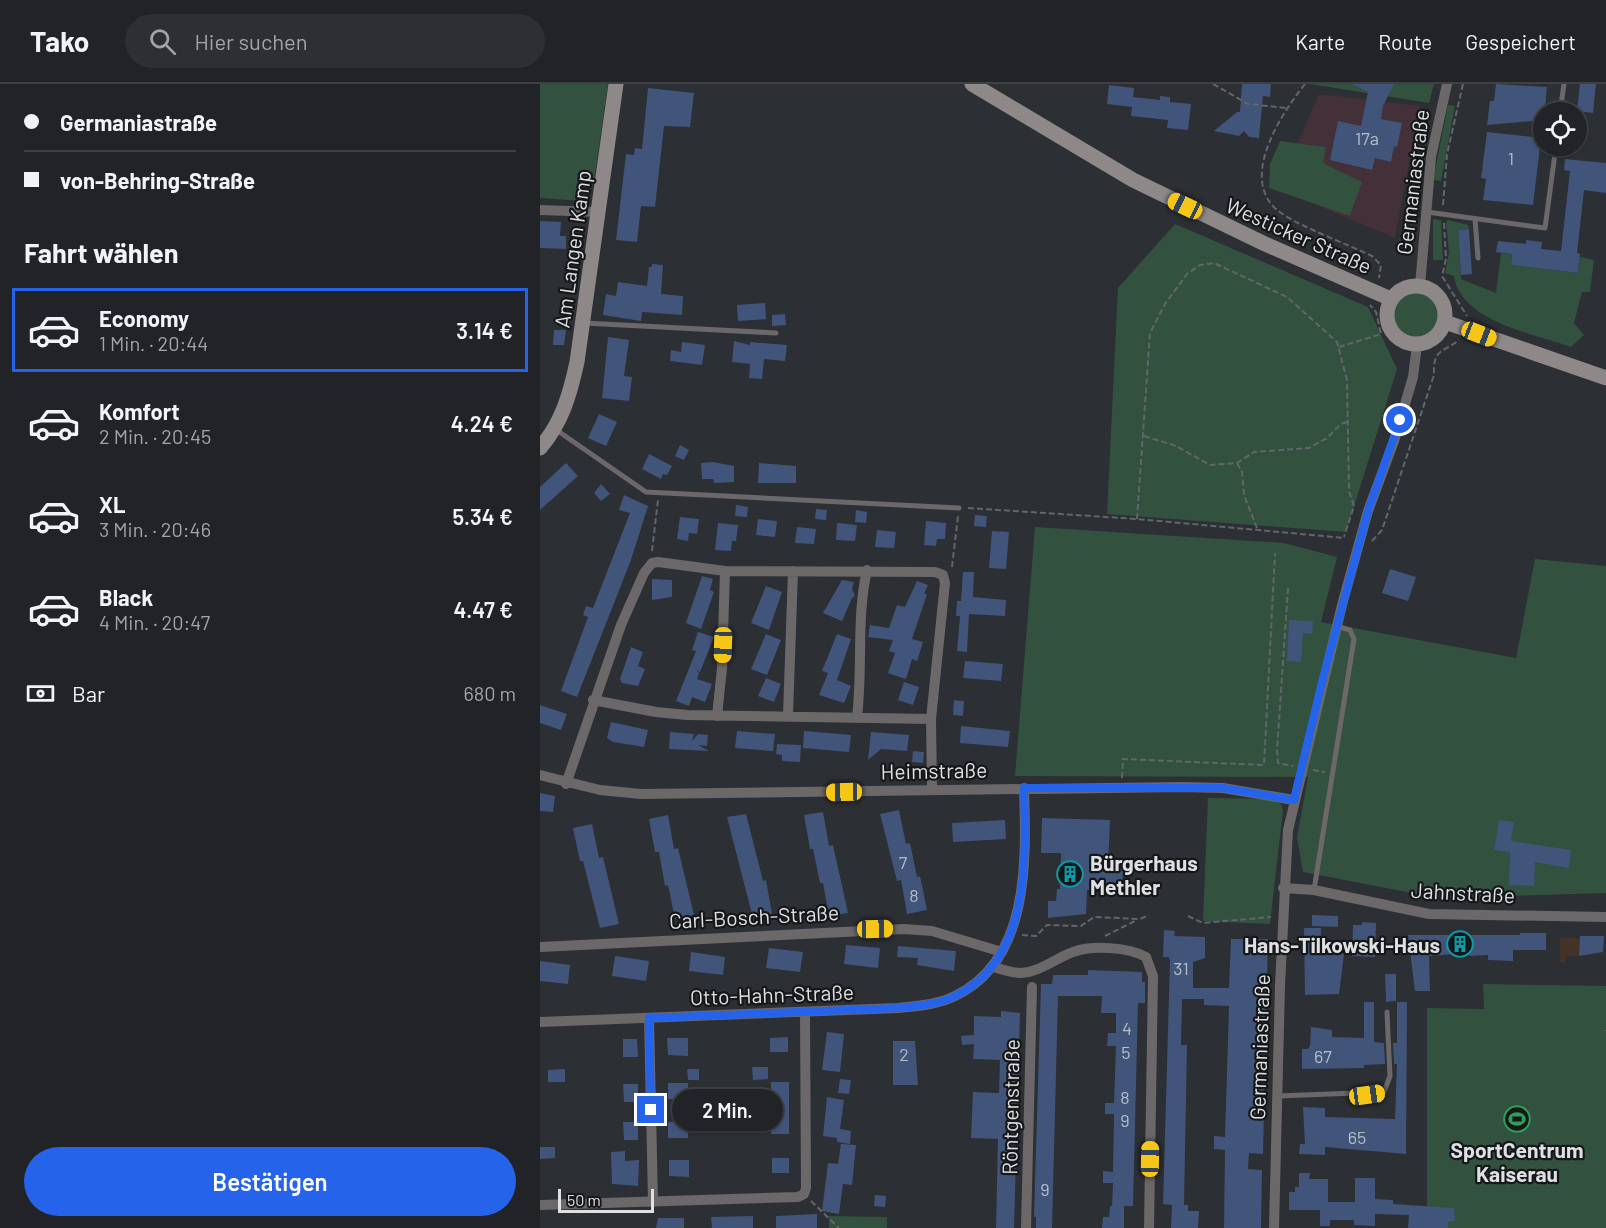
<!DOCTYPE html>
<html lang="de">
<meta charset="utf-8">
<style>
:root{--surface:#212327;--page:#2d2f33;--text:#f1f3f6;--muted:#a2a4a7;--line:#3e4044;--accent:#2563eb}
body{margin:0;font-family:Barlow,sans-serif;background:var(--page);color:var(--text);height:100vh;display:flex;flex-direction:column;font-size:22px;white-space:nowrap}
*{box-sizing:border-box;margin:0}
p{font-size:20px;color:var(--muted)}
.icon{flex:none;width:33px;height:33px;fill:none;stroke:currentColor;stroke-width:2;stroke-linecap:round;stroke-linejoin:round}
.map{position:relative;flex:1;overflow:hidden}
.side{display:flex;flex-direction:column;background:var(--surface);width:540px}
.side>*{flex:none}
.hud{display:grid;align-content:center;height:132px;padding:0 24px;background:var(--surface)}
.tools{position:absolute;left:993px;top:18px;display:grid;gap:12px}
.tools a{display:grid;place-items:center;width:54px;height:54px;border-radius:50%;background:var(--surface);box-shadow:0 2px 4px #0004,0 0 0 2px var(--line);font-size:30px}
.scale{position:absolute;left:18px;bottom:15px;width:96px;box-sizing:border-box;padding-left:6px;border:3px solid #dee0e3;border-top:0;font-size:16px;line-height:21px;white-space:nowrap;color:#dee0e3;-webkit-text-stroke:4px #161719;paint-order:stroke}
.end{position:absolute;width:27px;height:27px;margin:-14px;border:8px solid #2563eb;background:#fff;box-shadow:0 0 0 3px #fff}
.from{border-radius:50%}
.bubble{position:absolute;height:42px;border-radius:21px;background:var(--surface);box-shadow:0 2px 4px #0004,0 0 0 2px var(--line);font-size:20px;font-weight:600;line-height:42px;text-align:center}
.car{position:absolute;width:18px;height:36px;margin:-18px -9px;border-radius:8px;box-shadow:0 0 4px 2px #0007;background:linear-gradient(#f5c518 24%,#345 0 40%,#f5c518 0 76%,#345 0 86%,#f5c518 0)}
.hud b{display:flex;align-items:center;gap:21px;height:57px;font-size:22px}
.hud b+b{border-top:2px solid var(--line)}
.hud i{width:15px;height:15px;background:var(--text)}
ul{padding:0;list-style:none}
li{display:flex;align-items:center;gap:18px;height:84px;margin:0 12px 9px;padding:0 12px;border:3px solid transparent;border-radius:0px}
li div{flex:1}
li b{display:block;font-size:22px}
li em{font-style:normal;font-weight:600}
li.on{border-color:var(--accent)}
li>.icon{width:54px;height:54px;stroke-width:1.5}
h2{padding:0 24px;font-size:27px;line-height:72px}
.pay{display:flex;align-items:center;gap:15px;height:66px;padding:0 24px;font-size:22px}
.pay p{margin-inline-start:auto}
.cta{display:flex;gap:12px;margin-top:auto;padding:12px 24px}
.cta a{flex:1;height:69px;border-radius:36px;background:var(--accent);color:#fff;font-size:24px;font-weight:600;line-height:69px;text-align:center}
header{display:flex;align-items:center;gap:36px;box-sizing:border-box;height:84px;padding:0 30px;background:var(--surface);border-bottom:2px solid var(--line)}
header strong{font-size:28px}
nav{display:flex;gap:33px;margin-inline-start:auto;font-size:21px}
.search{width:420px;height:54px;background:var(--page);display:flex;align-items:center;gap:15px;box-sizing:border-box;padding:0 21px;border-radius:33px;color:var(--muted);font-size:22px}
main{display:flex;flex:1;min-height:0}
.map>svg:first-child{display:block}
.industrial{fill:#443229}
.education{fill:#433038}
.green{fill:#33513f}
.building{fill:#41547a}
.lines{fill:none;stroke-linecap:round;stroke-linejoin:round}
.path{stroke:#626569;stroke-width:2;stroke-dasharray:6 3;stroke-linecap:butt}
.lane{stroke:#6c6869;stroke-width:5}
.street{stroke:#6c6869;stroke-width:10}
.secondary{stroke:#8e8889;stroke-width:15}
.route{stroke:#2563eb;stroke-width:8}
.labels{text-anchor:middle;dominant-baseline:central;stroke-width:4.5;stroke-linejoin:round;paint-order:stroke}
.number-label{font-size:18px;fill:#b7bdc9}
.street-label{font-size:21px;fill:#dee0e3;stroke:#161719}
.poi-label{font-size:21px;font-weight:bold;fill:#dee0e3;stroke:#161719;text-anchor:start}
</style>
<header>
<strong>Tako</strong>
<div class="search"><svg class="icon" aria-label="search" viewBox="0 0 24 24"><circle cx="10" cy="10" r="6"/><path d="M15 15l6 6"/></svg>Hier suchen</div>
<nav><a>Karte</a><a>Route</a><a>Gespeichert</a></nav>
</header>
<main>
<section class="side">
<div class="hud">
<b><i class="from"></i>Germaniastraße</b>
<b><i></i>von-Behring-Straße</b>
</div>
<h2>Fahrt wählen</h2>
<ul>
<li class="on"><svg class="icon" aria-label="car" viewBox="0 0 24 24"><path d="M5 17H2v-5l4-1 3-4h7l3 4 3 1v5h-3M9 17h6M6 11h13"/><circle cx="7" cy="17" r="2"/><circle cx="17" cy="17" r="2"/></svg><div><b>Economy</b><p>1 Min. · 20:44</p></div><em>3.14 €</em></li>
<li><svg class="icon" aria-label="car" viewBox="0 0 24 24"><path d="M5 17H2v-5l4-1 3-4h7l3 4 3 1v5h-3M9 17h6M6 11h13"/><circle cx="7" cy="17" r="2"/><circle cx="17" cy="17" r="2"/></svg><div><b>Komfort</b><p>2 Min. · 20:45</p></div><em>4.24 €</em></li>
<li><svg class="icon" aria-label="car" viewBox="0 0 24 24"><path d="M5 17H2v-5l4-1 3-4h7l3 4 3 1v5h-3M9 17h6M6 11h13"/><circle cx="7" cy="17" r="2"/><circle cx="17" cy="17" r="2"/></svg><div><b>XL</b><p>3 Min. · 20:46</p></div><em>5.34 €</em></li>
<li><svg class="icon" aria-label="car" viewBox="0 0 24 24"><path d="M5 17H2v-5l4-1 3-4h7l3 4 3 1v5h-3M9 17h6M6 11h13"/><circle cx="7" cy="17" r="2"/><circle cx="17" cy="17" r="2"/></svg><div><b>Black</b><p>4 Min. · 20:47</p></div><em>4.47 €</em></li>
</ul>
<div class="pay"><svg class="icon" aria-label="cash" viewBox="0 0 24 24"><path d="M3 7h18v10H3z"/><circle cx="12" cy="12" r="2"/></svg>Bar<p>680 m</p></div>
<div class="cta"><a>Bestätigen</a></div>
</section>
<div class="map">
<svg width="1066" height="1144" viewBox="0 0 1066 1144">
<rect width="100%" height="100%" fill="#2c2f34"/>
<!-- industrial -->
<path class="industrial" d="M1020,853L1040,854L1039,872H1027L1026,878H1020Z"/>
<!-- education -->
<path class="education" d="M779,10L880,22L855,154L737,105Z"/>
<!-- green -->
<path class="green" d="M0,0H68L54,97L43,117L0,114Z
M770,0H894L889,19Z
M908,21L915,22L901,97L893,96Z
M740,57L786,63L783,79L822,98L810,132L729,104L730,80Z
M893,135L901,136L903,176H893Z
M908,136L928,141L929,146L918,147L921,195L956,209L961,169L969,170V165L972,166L971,181L1038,189L1040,173L1054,176L1050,208H1042L1034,239L1044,251L1031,263C994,250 920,237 914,192L905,189L909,169L906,138Z
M635,140L828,223L857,285L806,448L567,430L578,204Z
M853 231a24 24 0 1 1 48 0a24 24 0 1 1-48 0Z
M495,443L744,459L797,473L781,538L976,574L995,475L1066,482V809L898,814L763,788L757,754L768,693L475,692Z
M668,714L732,715L741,720L743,726L730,840L663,837Z
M943,900L1066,902V1144H887V924L944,925Z
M289,1132L347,1133V1144H289Z"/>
<!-- building -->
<path class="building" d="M702,0H731L730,13L723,12L719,54L709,53L704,47L699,52L674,47L697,28H700Z
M812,0H854L843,22L841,35L862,39L857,63L854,62L851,78L835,74L832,86L790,76L798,37L821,42L828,8Z
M956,0L1007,3L1004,36L947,41L950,17H954Z
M1040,0H1056L1053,29L1037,27Z
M569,1L594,4L593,13L620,16V12L630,13V18L651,20L648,46L627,44L628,36L591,32L592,23L567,20Z
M108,4L154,9L150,43L124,42L115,123L101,122L97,158L76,156L86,70L94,71L95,64L102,65Z
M947,48L1001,54L993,121L943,116L946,95L941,94Z
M1025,75L1066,79V109L1044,106L1037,169L1040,170L1038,189L971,181L972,170L956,168L958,157L986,160V156L1002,158L1001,165L1021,167L1030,87L1024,86Z
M0,137L21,138L20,152H26V165L0,164Z
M918,146H929L932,190L921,191Z
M112,180L123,181L121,210L143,212L142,231L102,228L101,237L63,231L66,210L76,212L78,198L107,202L109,183H112Z
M225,219L226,235L198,237L197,221Z
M245,230L246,241L232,242V231Z
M14,246H26L24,261H13Z
M68,253L89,256L84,292L92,293L89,317L62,314Z
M194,257L210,261V258L247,261L245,277L224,275L222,295L209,294L210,280L192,278Z
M142,258L165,261L162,281L130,277L131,266L141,268Z
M59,330L77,338L66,362L48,354Z
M140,361L149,366L144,376L135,372Z
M109,370L132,382L127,391L123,390L121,395L102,385Z
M173,378L194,382V398L174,399L173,395H162L161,379Z
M26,379L38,392L0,426V403Z
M219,379L256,382V399H218Z
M61,400L70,410L61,417L54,409Z
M84,411L108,422L91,476L37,613L21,607L48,533L43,531L46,522L53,524L90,429L79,426Z
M196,421L208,423L207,433L195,432Z
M276,425L287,426L286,436L275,435Z
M316,426L327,428L326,439L315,438Z
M435,431L447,432L446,443L434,442Z
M140,433L159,435L157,450L149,449L148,457L137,455Z
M218,435L237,437L235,453L216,451Z
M386,437L406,439L405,455H397L396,462L384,461Z
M178,439L198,441L196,457H192L191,467L175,466Z
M297,439L317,441L315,457L296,456Z
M257,443L276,445L274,460L255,459Z
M337,446L356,448L354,464L335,463Z
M452,447L469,448L466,485L449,484Z
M850,485L876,493L868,517L842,509Z
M423,488H434L433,513L466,516L465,532L429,530L427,568L417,567L420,532H416L417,517H421Z
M162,492L173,495L170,506L174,508L161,545L146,539Z
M112,495L132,496V513L112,516Z
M302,496L314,498L312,505L315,512L312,514L302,537L283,529Z
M377,497L388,501L384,510H387L372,555L383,558L377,577L372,575L366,595L348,589L355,569L349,567L353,556L328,553L330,541L349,544L357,521L365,523Z
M226,502L242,508L229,546L211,539Z
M749,536L773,537L772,550L763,549L761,578L747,577Z
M158,548L174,553L160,588L156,586L159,589L157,595L172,600L165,618L152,613L149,622L136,617L156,567L152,566Z
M226,550L241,556L227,591L211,585Z
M297,550L311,555L297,596L311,602L304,619L279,611L288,589L282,587Z
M91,563L103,568L98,582L105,585L98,602L82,599L80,595Z
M425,577L463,580L461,597L423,594Z
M226,594L241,600L234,618L218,612Z
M364,598L379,603L373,621L358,616Z
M414,616L424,617L423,632L413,631Z
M0,621L27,630L21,646L0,639Z
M71,638L108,646L104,663L73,658L67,654Z
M421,642L470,647L468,663L420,659Z
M197,647L235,650L233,667L195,664Z
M264,647L311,651L309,668L263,664Z
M130,648L154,650L152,657L158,650L168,651L167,662L158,661L169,667L129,665Z
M331,648L369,651L367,667L341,665L328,676Z
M237,660L261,661L260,678L242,677V671L236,670Z
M373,667L384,668L383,679L372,678Z
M0,709L15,712L13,728L0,727Z
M359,726L366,760L370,759L377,793L380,792L387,826L367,830L361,796L357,797L340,730Z
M283,728L289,762L293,761L308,829L289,832L283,799H280L273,765H270L264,731Z
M206,730L223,797L226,796L232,830L213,834L187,733Z
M128,731L134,765L138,764L154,831L135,835L128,801L125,802L119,768H115L109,735Z
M502,734L570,736L568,782L583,783L582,807L547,806L546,830L508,834V817H516L517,805H520L521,769H501Z
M465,736L466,755L413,758L412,739Z
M959,736L974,738L971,757L1031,766L1029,784L995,778L994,802L969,801L970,768L954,766Z
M52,740L59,774L63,773L79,840L60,844L43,777H40L33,744Z
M772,831L798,832V843L772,842Z
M822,838L836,839L835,873L812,872L813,841H822Z
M764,844H781L780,871L804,870L799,910L765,911Z
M624,846L635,847L634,852L665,853V874L653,878V904H689L691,855H728L723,1070L709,1069L708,1085L722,1086L721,1144H684L685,1066L674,1065V1052L685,1053L689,922L664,921V915H642L641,961H647L644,1121H648V1127H659L658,1144H631L632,1121L623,1120L630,877L629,873H623Z
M980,849H1006V866H973V877L948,876V871L929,872V869L889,872L890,907H875L868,851H980Z
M1040,852H1064L1063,868L1039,872Z
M306,861L340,864L338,884L304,880Z
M358,862L416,867L414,887L377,881L378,874L357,873Z
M229,864L263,868L260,888L226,884Z
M151,868L185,873L183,891L149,887Z
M75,872L109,877L106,897L72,892Z
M0,877L30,881L28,900L0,897Z
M548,886L602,888V898H605V919H598L593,1122H584V1144H562L563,1133H569L570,1122H572L573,1099H563V1087L573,1088L574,1030H565V1019H574L576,962H567L568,949H576V929H561L562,912H518L512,1144H496V1133H494L501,900H512L513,891H548Z
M845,890H856V917L846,918Z
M824,918H834V958L844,959L845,980L824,981V984L762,985V965H768L770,962L771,943L792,946V953L824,954Z
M857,918H867L866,1070L785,1063V1071L759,1070L760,1060H765L763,1023L785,1024V1033L855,1035L857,980H854L853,959H857Z
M461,927L480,929L474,1144H456L458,1055L431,1054L433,1008L459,1009L460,976L433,975L434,960L422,961L421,952L434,951V932L461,933Z
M287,948L304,950L300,988L282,986Z
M248,953V968H230V954Z
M127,954H148V972L128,971Z
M83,955H97L98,973H83Z
M353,957H375L378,1001H353Z
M212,983H228V995L213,996Z
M25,985V998H8V986Z
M147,985H159V996H148Z
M300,995L311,996L309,1010L298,1009Z
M231,998H249V1050H231Z
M128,999H148V1015H128Z
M83,1000H98V1018H84Z
M287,1013L304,1016L300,1045L311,1047L310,1060L297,1058V1054L283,1052Z
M148,1037V1054H128V1038Z
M83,1038H98V1056H84Z
M301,1060L316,1061L312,1101L303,1100L299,1130L282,1127L288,1079L298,1080Z
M0,1063H15V1074L0,1075Z
M85,1067V1077L99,1076L98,1102L72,1100L71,1068Z
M232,1074H249V1089H232Z
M129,1076H149V1093L129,1092Z
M759,1089H770L769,1095H788V1118H815V1094H835V1115L853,1116V1120L914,1124L915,1137L908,1138V1144H868L869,1131L835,1130V1142L814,1141V1136H790V1142H780V1126H749V1108H755V1103H759Z
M335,1111L346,1112L345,1123L334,1122Z
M277,1130V1144H236V1132Z
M213,1132V1144H172L171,1133Z
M118,1134H144V1144H116Z"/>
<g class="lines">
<!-- path -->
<path class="path" d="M673,0L708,20L746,24
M765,0C741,30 696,98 741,129C765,145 805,159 832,172L841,181L839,194
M903,121L907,70L923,0
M904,139L906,175L902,192L927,232
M815,183L829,189
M799,263L841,250L836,228L830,221
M604,352L636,362L670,381L697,379L714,368L769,364L787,354L801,340L807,338
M697,379L702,388L704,411L717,444
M428,424L597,435L805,454
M597,435L610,249L625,220L647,190L660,181L674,179L747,213L797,258L807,296L809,407L814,422L804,453
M832,457L842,446L894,291C893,266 901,269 918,257
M112,467L118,416
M412,483L418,432
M748,504L737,666L738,679L753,682
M773,686L785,688
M582,694L583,675L724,681L735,469
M648,832L663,839L731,833
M482,851L496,852L507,841L541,842L554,833L600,835L609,831
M565,852L597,836
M1066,947V946
M271,1117L299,1144"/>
<!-- lane -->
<path class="lane" d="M1020,28L1024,0
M887,128L1005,144L1016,62
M935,135L938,174
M44,239L236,249
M15,345L106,408L419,424
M774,806L814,555L810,546L796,542
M737,1012L844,1008L850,992L847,928"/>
<!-- street -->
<path class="street" d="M0,126L59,128
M880,202L891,73L907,0
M53,616L116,628L147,631L391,635
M248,631L253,487
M177,632L182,584L185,487
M317,633C323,584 316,534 327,486
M0,691L60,706L101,710L642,703L683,704L754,716
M26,700L81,541L104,489L112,479L118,478L185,487L395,488L403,491L405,499L391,635L392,705
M743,804L774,806L889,830L1066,833
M0,863L364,845L392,847L462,868
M454,883C463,886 472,889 481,889C500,888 516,874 533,868C552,861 589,863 606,873L613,892L609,1144
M109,934L113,1118
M0,938L358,924C377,922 397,921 415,912C491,876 486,774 484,704
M0,1121L258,1113L264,1110L266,1104L265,928
M486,1144L492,903
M734,1144L740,901L748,746L802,521L828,427L854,357L873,293L877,261"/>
<!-- secondary -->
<path class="secondary" d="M432,0L593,96L725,160L851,215
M847 231a29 29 0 1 1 58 0a29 29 0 1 1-58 0Z
M905,238L1066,294
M0,364C22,339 30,310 37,278L76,0"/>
</g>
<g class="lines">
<!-- route -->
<path class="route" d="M111,1026L109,934L358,924C377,922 397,921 415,912C491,876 486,774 484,704H683L754,716L782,598L828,427L860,336"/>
</g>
<!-- icons -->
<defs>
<g id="building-ring" transform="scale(1.35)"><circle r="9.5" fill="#161719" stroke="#0f9aa8" stroke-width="1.5"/><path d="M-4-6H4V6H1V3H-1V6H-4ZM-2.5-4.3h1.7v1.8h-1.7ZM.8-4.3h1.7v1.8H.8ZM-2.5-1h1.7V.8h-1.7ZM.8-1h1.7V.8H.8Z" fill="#0f9aa8"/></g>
<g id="stadium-ring" transform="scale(1.35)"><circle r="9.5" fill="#161719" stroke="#2e9e5b" stroke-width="1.5"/><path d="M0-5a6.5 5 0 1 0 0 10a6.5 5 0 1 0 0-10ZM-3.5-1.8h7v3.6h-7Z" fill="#2e9e5b"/></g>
</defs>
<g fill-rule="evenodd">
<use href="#building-ring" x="530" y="790"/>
<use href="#building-ring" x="920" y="860"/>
<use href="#stadium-ring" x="977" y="1035"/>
</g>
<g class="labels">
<!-- number labels -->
<g class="number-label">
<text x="827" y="54">17a</text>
<text x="971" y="74">1</text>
<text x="363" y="778">7</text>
<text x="374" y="811">8</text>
<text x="641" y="884">31</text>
<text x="587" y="944">4</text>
<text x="586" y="968">5</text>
<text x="364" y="970">2</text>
<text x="783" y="972">67</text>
<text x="585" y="1013">8</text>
<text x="585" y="1036">9</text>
<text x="817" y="1053">65</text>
<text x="505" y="1105">9</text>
</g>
<!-- street labels -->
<g class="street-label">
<text transform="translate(872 98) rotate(-83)">Germaniastraße</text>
<text transform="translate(759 151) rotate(24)">Westicker Straße</text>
<text transform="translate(32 165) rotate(-82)">Am Langen Kamp</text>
<text transform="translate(394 686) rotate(-1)">Heimstraße</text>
<text transform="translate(923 808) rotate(3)">Jahnstraße</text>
<text transform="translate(214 832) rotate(-3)">Carl-Bosch-Straße</text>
<text transform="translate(232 910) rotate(-2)">Otto-Hahn-Straße</text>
<text transform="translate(719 963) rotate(-88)">Germaniastraße</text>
<text transform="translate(470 1023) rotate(-89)">Röntgenstraße</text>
</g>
<!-- poi labels -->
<g class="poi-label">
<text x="550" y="778">Bürgerhaus<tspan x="550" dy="24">Methler</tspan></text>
<text x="900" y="860" text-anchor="end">Hans-Tilkowski-Haus</text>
<text x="977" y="1065" text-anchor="middle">SportCentrum<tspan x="977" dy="24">Kaiserau</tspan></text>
</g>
</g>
</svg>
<div class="tools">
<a><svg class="icon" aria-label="locate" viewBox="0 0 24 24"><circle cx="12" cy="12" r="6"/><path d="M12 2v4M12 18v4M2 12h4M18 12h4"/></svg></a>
</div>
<div class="scale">50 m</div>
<i class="end from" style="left:860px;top:336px"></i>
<i class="end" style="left:111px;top:1026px"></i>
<div class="bubble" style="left:132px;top:1005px;width:111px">2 Min.</div>
<i class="car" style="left:645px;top:122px;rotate:295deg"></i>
<i class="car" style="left:939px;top:250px;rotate:111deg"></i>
<i class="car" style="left:183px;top:561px;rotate:182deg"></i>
<i class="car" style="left:304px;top:708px;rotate:269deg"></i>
<i class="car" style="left:335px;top:845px;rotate:89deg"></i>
<i class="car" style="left:827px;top:1011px;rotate:82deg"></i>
<i class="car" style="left:610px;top:1075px;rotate:1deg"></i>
</div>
</main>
